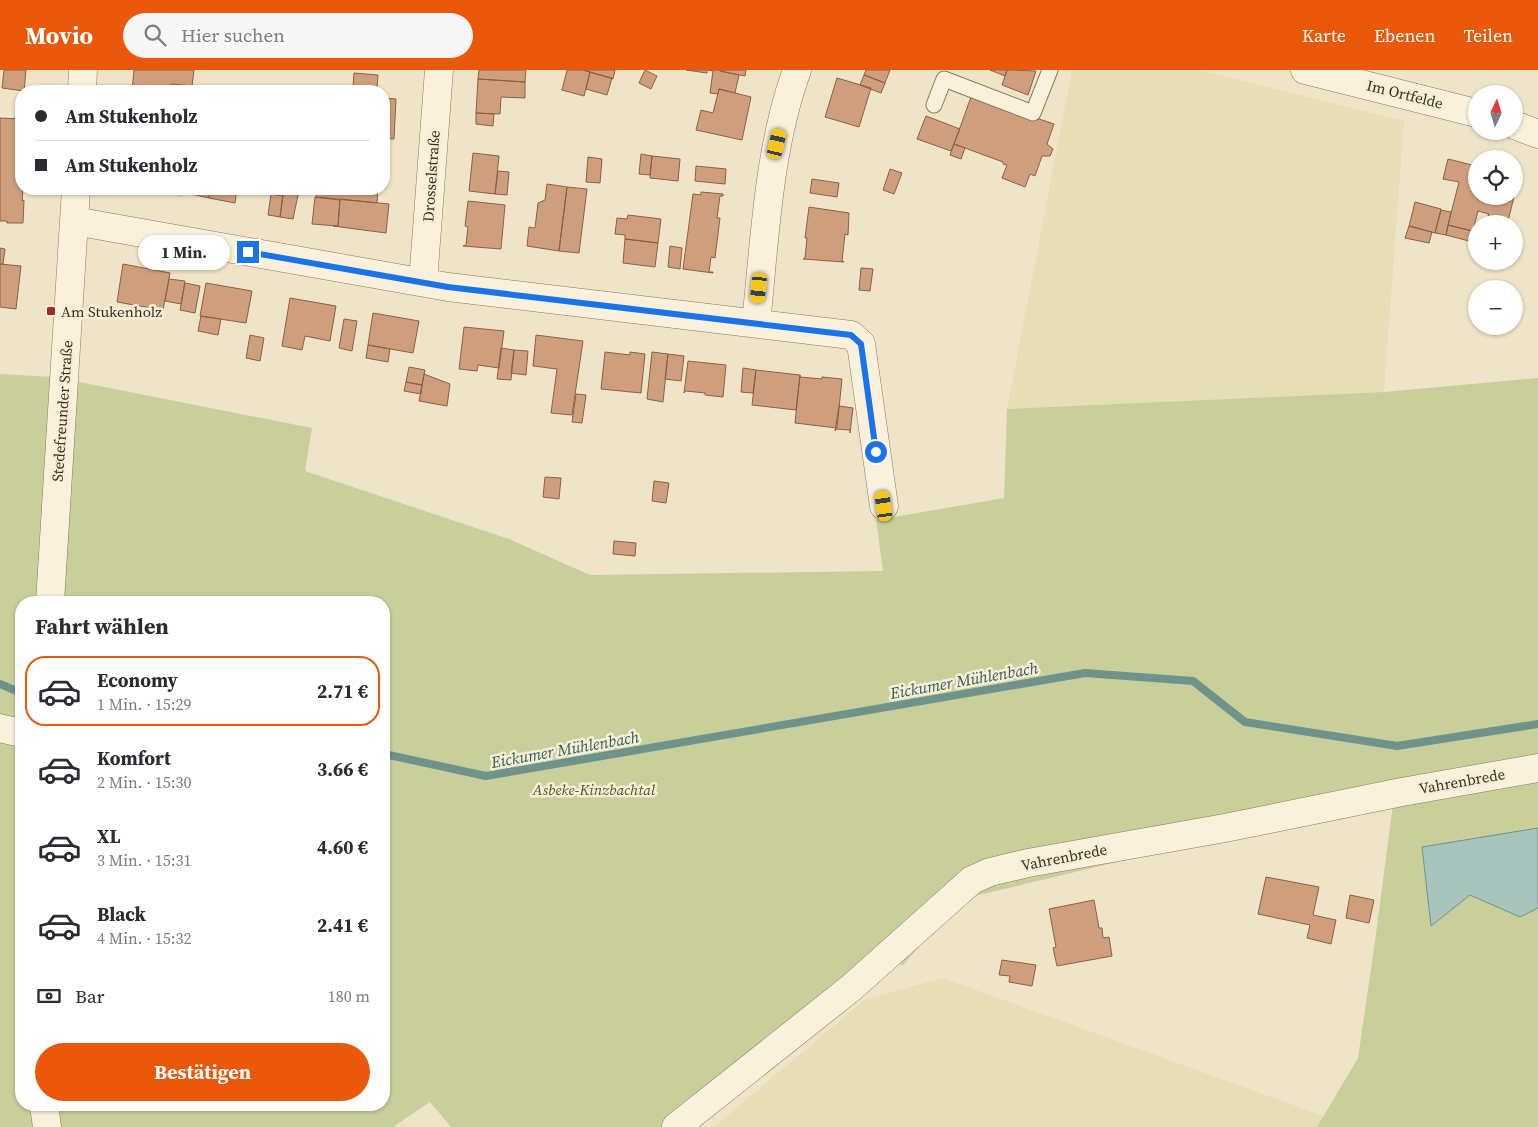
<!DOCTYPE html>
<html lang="de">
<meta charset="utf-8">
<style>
:root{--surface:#fff;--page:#f7f7f7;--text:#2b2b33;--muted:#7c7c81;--line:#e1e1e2;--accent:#ea580c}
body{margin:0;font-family:"Source Serif 4",serif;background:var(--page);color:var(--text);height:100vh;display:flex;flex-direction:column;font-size:19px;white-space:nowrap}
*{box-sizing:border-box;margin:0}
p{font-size:16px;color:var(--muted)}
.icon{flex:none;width:28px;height:28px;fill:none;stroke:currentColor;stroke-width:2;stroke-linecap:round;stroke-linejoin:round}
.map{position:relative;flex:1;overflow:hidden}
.drawer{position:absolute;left:15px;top:526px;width:375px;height:515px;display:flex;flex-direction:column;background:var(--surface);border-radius:20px;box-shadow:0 1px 4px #0004}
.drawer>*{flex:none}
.guide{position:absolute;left:15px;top:15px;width:375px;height:110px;border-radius:20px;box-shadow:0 1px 4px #0004;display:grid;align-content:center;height:110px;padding:0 20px;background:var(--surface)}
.needle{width:32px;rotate:4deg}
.buttons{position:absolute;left:1468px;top:15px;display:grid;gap:10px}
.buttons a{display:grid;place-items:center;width:55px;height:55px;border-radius:50%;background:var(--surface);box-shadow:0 1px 4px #0004;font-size:25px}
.end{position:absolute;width:22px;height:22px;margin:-11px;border:6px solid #1a73e8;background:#fff;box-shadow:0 0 0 2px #fff}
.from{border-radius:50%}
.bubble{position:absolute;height:35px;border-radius:18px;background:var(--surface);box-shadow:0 1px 4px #0004;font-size:16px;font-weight:700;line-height:35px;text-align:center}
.car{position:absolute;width:15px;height:30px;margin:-15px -8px;border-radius:6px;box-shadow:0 0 4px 1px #0007;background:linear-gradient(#f5c518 24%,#345 0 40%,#f5c518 0 76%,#345 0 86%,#f5c518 0)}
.guide b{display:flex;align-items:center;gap:18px;height:48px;font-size:19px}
.guide b+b{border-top:1px solid var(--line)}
.guide i{width:12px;height:12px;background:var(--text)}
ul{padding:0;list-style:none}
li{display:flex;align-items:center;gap:15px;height:70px;margin:0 10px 8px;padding:0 10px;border:2px solid transparent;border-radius:20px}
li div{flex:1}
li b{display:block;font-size:19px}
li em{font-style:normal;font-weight:700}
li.active{border-color:var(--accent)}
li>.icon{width:45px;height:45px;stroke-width:1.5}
h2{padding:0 20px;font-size:22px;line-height:60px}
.pay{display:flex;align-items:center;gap:12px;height:55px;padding:0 20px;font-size:19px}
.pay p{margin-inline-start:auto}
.button{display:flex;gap:10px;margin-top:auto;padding:10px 20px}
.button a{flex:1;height:58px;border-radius:30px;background:var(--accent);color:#fff;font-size:20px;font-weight:700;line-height:58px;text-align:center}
header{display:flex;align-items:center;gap:30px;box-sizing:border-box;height:70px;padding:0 25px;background:var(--accent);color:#fff}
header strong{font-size:24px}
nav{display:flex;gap:28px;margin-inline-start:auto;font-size:18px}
.search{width:350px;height:45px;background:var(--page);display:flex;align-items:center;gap:12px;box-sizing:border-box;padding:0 18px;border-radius:28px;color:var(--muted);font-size:19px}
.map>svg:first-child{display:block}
.farmland{fill:#e6deb5}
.green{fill:#c9cf9b;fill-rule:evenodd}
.water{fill:#a9c4bc;stroke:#6f938a}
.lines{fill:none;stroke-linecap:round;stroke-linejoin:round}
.stream{stroke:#6f938a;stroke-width:8}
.building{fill:#cf9f7d;stroke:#8d5f41}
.service-casing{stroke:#8d765c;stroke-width:17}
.minor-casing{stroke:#8d765c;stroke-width:29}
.service{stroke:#faf1dc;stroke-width:15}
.minor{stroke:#faf1dc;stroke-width:28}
.route{stroke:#1a73e8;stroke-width:6}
.poi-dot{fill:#9e2a2b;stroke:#f7eed8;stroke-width:2}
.labels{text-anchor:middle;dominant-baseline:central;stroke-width:5;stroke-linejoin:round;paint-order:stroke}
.street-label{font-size:15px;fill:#3d2e20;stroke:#f7eed8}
.poi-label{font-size:15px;fill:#3d2e20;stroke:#f7eed8;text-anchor:start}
.park-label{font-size:15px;font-style:italic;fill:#4d5a26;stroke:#f7eed8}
.water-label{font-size:16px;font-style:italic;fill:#2f5d5a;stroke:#f7eed8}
</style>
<header>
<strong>Movio</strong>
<div class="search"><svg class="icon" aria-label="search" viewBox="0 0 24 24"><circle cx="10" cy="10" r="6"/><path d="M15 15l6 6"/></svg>Hier suchen</div>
<nav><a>Karte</a><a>Ebenen</a><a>Teilen</a></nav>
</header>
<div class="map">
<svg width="1538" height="1057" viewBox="0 0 1538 1057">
<rect width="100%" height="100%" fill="#f0e4c8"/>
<!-- farmland -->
<path class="farmland" d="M1072,0H1200L1404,51L1384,322L1007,339Z
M943,908L1324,1046L1317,1057H714L864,930Z"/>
<!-- green -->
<path class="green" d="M0,304L54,307L312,358L305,401L509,469L590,505L883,501L876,450L1004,428L1007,339L1384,322L1538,308V1057H1317L1358,988L1376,864L1393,734L1208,770L975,826L948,844L903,895L880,891L668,1057H451L430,1032L393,1057H0ZM21,532H384V1035H21Z"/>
<!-- water -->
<path class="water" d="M1538,758V838L1520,847L1470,825L1431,856L1422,777Z"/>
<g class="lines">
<!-- stream -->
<path class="stream" d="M0,614L14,620
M384,684L486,706L1085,603L1193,611L1245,652L1397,676L1538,654"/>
</g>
<!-- building -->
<path class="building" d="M4,0H26L24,21L2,18Z
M134,0H194L192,16L171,14L170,21H132Z
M479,0H526L525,12L478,9Z
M567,0H583L590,2L584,26L562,20Z
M583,0H615L613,9Z
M645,0L657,6L651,19L639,13Z
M686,0H707V3Z
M708,0H720V1L739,5L735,23L719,19L718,24L710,23L713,1Z
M720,0H746L745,6L720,1Z
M866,0H890L885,13L864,5Z
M990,0H1007L1005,6Z
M1007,0L1036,1L1028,25L1002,15Z
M590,2L612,8L607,25L586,19Z
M354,3L378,5L377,18L353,16Z
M864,5L885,13L881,23L860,15Z
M837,8L871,18L859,57L825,47Z
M478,9L525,12V28L501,27L500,44L476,43Z
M719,19L751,27L742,70L696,60L701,40L713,43Z
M971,27L1035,50L1036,48L1054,54L1047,74L1053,79L1050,86H1042L1035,106L1030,104L1025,117L1002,108L1007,95L1003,94V92L954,74Z
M384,28L396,29L394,69L384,68Z
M476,43L494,44L493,56L476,54Z
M926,46L960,59L951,81L917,69Z
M0,48L21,49V119H23L22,131L24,130L23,153H7V151H0Z
M954,74L965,78L961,89L950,85Z
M473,83L499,86L495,124L469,121Z
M641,84L652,86L650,105L639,104Z
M652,86L680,89L678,111L650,108Z
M588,87L602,89L600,113L586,112Z
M1448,89L1476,96V126H1514V102L1520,103L1508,151L1488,146L1489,144L1478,141L1473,161L1448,155L1459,112L1443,109Z
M696,96L726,99L725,114L695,111Z
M890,99L902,103L894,124L883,120Z
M498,101L509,102L507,125L495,124Z
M812,109L839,113L837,127L810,123Z
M547,114L567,117L559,181L527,176L529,157L535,158L538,133L545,130Z
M567,117L587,119L579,183L559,181Z
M151,119H183L181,125Z
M183,119H210L209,128L182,122Z
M210,119H237L235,133L209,128Z
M317,119H378L377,133L316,127Z
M701,122L723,124V126H720L717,148H720L715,188L711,187L709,202H713V203L683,199L693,124L701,125Z
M283,123L298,125L293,149L280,147Z
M271,124L283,126L280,147L268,145Z
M315,127L340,130L338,156L312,154Z
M340,129L389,134L386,163L333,156H338Z
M468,131L505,135L501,179L463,176L466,175L468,157L465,156Z
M1415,132L1441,139L1435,163L1409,156Z
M809,137L849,143L848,165L845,164L842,191L844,192L803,189L805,188L807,168H805Z
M1441,140L1451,142L1446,165L1435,163Z
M628,145L661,149L658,173L625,169V165L615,164L617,148L627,149Z
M1448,155L1472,161L1469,171L1446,165Z
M1409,156L1432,162L1429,173L1405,168Z
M625,169L658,173L655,197L623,193Z
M670,176L682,178L680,199L668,197Z
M0,178L5,179L3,194H0Z
M0,194L21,196L16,239L0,237Z
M123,194L170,203L163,240L117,232Z
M861,198L873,199L870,221L859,220Z
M169,209L185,211L181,234L165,231Z
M185,213L200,216L195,243L180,240Z
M206,213L252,221L246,253L200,246Z
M290,228L336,236L330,271L305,266L302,280L282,276Z
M373,243L419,251L413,283L368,275Z
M201,246L221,249L218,265L198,261Z
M344,249L357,251L352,281L339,278Z
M464,257L504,261L499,298L478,295L477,301L459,299Z
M250,265L264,268L260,291L246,288Z
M536,265L583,271L572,345L551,343L557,299L533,296Z
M368,275L390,279L388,292L366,288Z
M501,278L514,280L511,310L497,309Z
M514,280L528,281L526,305L511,303Z
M605,282L630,285V282L645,284L641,323L601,319Z
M652,282L668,284L663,332L647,329Z
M668,284L684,286L681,311L665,309Z
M688,291L726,295L723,327L705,325V323L686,321L684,323Z
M409,297L425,300L422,315L406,312Z
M743,298L756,300L753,323L741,322Z
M756,300L800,305L796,340L752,335Z
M424,304L450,314L447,336L419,331Z
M800,305V307L822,309V307L842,309L837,358L795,353Z
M406,312L422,315L421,324L404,321Z
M576,324L586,325L582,353L572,352Z
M839,336L853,338L850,363V360L836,359L835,361Z
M545,407L561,408L559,429L543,427Z
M654,411L669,413L666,433L652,431Z
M614,471L636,473L635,486L613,484Z
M1266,807L1319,817L1313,845L1336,850L1331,874L1307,868L1310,855L1258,844Z
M1350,825L1374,830L1369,853L1346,848Z
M1094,830L1099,858H1102L1103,868L1109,867L1112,886L1057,896L1053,878L1056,877L1049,839Z
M1002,890L1036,895L1032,916L1009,912L1010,906L999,905Z"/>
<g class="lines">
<!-- service casing -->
<g class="service-casing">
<path id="service" d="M934,35L944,9L1033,43L1050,0"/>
</g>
<!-- minor casing -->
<g class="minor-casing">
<path id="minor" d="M1305,0L1476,43
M82,21L83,0
M1514,55L1538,64
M74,151L448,217L851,265L861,274L884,436
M423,212L439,0
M756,253C765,169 768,80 797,0
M50,532L76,119
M0,658L21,663
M44,1035L47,1057
M676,1057L851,918L972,810L990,802L1028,793L1225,758L1402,722L1538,698"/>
</g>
<!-- service -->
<use href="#service" class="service"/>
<!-- minor -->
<use href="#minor" class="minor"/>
</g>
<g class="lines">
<!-- route -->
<path class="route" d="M248,182L448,217L851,265L861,274L876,382"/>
</g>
<!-- markers -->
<rect class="poi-dot" x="46" y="236" width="10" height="10" rx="2.5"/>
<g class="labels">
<!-- street labels -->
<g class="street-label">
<text transform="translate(1405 24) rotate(14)">Im Ortfelde</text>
<text transform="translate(431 106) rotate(-86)">Drosselstraße</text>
<text transform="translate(62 341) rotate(-86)">Stedefreunder Straße</text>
<text transform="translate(1462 711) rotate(-10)">Vahrenbrede</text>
<text transform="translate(1064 787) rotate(-11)">Vahrenbrede</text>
</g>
<!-- poi labels -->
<g class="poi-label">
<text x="61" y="241">Am Stukenholz</text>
</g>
<!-- park labels -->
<g class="park-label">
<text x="594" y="719">Asbeke-Kinzbachtal</text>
</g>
<!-- water labels -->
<g class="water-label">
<text transform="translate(964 610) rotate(-10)">Eickumer Mühlenbach</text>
<text transform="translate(565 679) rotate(-10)">Eickumer Mühlenbach</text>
</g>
</g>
</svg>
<div class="buttons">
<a><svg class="needle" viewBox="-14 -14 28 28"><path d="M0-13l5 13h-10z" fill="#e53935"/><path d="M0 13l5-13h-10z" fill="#7c7c81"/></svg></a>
<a><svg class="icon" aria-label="locate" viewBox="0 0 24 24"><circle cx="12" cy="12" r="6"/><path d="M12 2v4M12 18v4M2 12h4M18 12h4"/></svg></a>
<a>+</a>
<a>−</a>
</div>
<i class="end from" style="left:876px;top:382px"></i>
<i class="end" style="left:248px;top:182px"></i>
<div class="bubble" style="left:138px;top:165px;width:92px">1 Min.</div>
<i class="car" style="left:777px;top:74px;rotate:13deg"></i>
<i class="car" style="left:759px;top:218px;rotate:186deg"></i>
<i class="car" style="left:884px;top:436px;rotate:352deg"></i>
<div class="guide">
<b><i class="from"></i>Am Stukenholz</b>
<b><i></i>Am Stukenholz</b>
</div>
<section class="drawer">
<h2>Fahrt wählen</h2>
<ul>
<li class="active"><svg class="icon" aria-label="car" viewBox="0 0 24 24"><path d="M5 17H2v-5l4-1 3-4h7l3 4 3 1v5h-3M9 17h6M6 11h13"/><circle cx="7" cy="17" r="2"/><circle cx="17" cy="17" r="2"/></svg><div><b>Economy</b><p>1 Min. · 15:29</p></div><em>2.71 €</em></li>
<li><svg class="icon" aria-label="car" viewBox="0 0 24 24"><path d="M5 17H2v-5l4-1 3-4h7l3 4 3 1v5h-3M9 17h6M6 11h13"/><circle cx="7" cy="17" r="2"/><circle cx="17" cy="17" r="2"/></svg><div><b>Komfort</b><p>2 Min. · 15:30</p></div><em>3.66 €</em></li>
<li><svg class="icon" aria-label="car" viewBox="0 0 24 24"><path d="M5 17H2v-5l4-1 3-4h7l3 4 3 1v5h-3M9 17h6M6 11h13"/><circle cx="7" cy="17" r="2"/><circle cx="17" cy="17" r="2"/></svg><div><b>XL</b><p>3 Min. · 15:31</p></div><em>4.60 €</em></li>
<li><svg class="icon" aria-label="car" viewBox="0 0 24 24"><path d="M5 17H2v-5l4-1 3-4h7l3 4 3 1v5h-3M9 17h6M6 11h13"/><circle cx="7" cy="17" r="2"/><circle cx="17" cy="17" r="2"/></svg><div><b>Black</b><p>4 Min. · 15:32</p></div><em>2.41 €</em></li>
</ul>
<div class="pay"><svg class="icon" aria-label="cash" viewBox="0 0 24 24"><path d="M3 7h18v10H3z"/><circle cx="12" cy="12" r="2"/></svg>Bar<p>180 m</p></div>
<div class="button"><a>Bestätigen</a></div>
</section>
</div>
